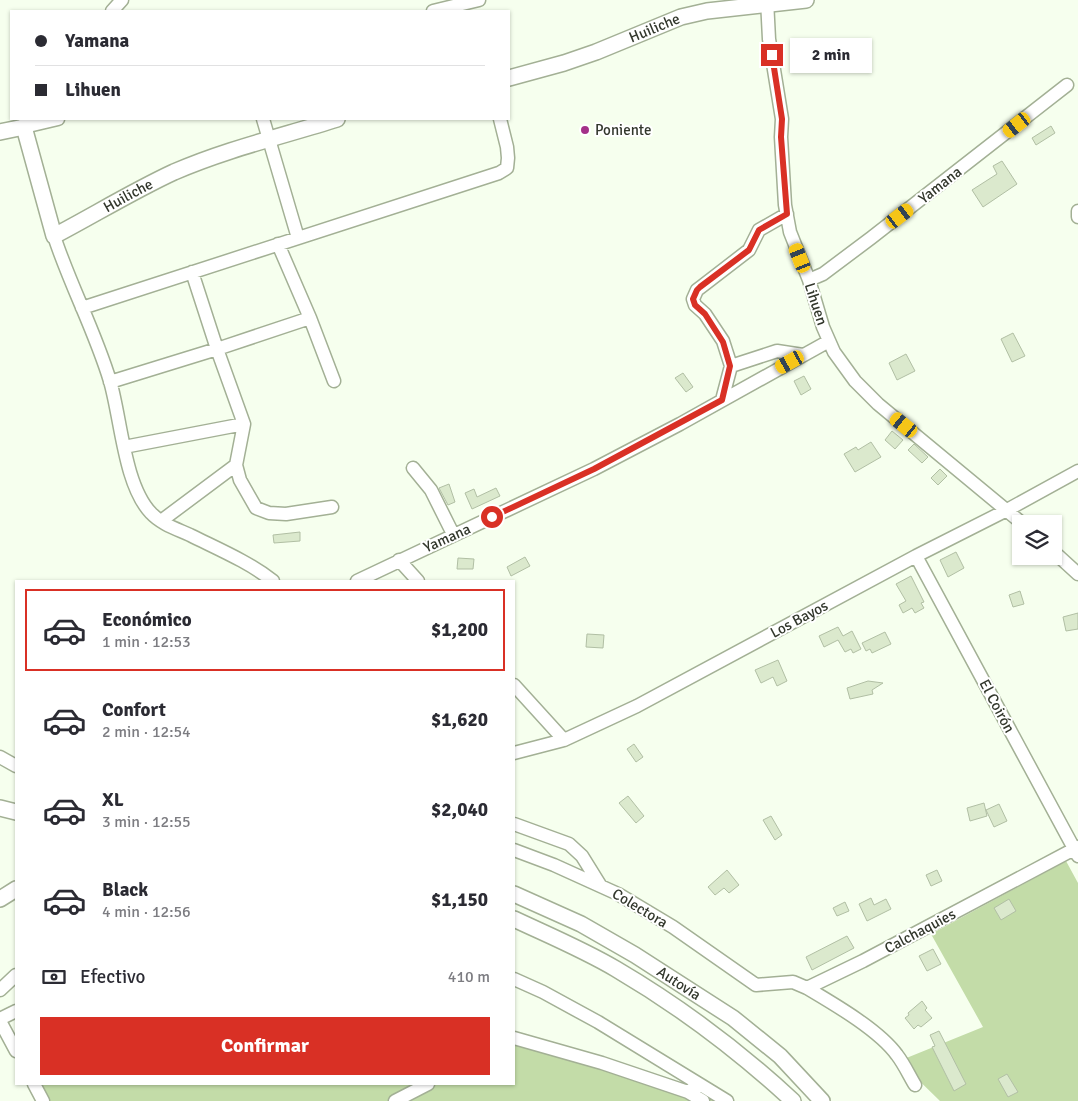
<!DOCTYPE html>
<html lang="es">
<meta charset="utf-8">
<style>
:root{--surface:#fff;--page:#f2f2f3;--text:#2b2b33;--muted:#7c7c81;--line:#e1e1e2;--accent:#d93025}
body{margin:0;font-family:Signika,sans-serif;background:var(--page);color:var(--text);height:100vh;display:flex;flex-direction:column;font-size:19px;white-space:nowrap}
*{box-sizing:border-box;margin:0}
p{font-size:16px;color:var(--muted)}
.icon{flex:none;width:28px;height:28px;fill:none;stroke:currentColor;stroke-width:2;stroke-linecap:round;stroke-linejoin:round}
.map{position:relative;flex:1;overflow:hidden}
.side{position:absolute;left:15px;top:580px;width:500px;height:505px;display:flex;flex-direction:column;background:var(--surface);border-radius:0px;box-shadow:0 1px 4px #0004}
.side>*{flex:none}
.guide{position:absolute;left:10px;top:10px;width:500px;height:110px;border-radius:0px;box-shadow:0 1px 4px #0004;display:grid;align-content:center;height:110px;padding:0 25px;background:var(--surface)}
.controls{position:absolute;left:1012px;top:515px;display:grid;gap:10px}
.controls a{display:grid;place-items:center;width:50px;height:50px;border-radius:0px;background:var(--surface);box-shadow:0 1px 4px #0004;font-size:25px}
.end{position:absolute;width:22px;height:22px;margin:-11px;border:6px solid #d93025;background:#fff;box-shadow:0 0 0 2px #fff}
.from{border-radius:50%}
.bubble{position:absolute;height:35px;border-radius:0px;background:var(--surface);box-shadow:0 1px 4px #0004;font-size:16px;font-weight:700;line-height:35px;text-align:center}
.car{position:absolute;width:15px;height:30px;margin:-15px -8px;border-radius:6px;box-shadow:0 0 4px 1px #0007;background:linear-gradient(#f5c518 24%,#345 0 40%,#f5c518 0 76%,#345 0 86%,#f5c518 0)}
.guide b{display:flex;align-items:center;gap:18px;height:48px;font-size:19px}
.guide b+b{border-top:1px solid var(--line)}
.guide i{width:12px;height:12px;background:var(--text)}
ul{padding:9px 0 0;list-style:none}
li{display:flex;align-items:center;gap:15px;height:82px;margin:0 10px 8px;padding:0 15px;border:2px solid transparent;border-radius:0px}
li div{flex:1}
li b{display:block;font-size:19px}
li em{font-style:normal;font-weight:700}
li.current{border-color:var(--accent)}
li>.icon{width:45px;height:45px;stroke-width:1.5}
.pay{display:flex;align-items:center;gap:12px;height:55px;padding:0 25px;font-size:19px}
.pay p{margin-inline-start:auto}
.button{display:flex;gap:10px;margin-top:auto;padding:10px 25px}
.button a{flex:1;height:58px;border-radius:0px;background:var(--accent);color:#fff;font-size:20px;font-weight:700;line-height:58px;text-align:center}
.map>svg:first-child{display:block}
.green{fill:#c3dca8}
.building{fill:#dbe9cd;stroke:#b1bfa4}
.lines{fill:none;stroke-linecap:round;stroke-linejoin:round}
.minor-casing{stroke:#a3b095;stroke-width:15}
.tertiary-casing{stroke:#a3b095;stroke-width:18}
.minor{stroke:#fff;stroke-width:12}
.tertiary{stroke:#fff;stroke-width:15}
.route{stroke:#d93025;stroke-width:6}
.poi-dot{fill:#a43089;stroke:#fff;stroke-width:2}
.labels{text-anchor:middle;dominant-baseline:central;stroke-width:4;stroke-linejoin:round;paint-order:stroke}
.street-label{font-size:15px;fill:#32372c;stroke:#fff}
.poi-label{font-size:15px;fill:#32372c;stroke:#fff;text-anchor:start}
</style>
<div class="map">
<svg width="1078" height="1101" viewBox="0 0 1078 1101">
<rect width="100%" height="100%" fill="#f6ffee"/>
<!-- green -->
<path class="green" d="M1066,861L1078,883V1101H940L899,1061L983,1027L931,934Z
M514,1038L688,1092L699,1084L727,1101H43L34,1084H514Z"/>
<!-- building -->
<path class="building" d="M1051,126L1055,133L1036,145L1032,138Z
M1002,161L1017,184L983,207L972,190L997,174L993,166Z
M1013,333L1025,356L1012,362L1001,339Z
M906,354L915,371L897,380L889,363Z
M683,373L693,387L686,392L675,378Z
M804,376L811,389L801,395L794,381Z
M892,431L903,440L895,449L885,440Z
M871,442L881,457L855,472L844,454L856,447L858,450Z
M914,444L928,457L922,463L908,450Z
M940,469L947,476L938,485L931,478Z
M449,484L455,502L448,505L439,488Z
M496,488L500,496L472,509L465,493L474,489L477,497Z
M300,532V541L274,543L273,535Z
M956,552L964,568L948,577L940,560Z
M525,557L530,566L511,576L507,567Z
M458,558L474,559L473,569H457Z
M911,576L924,602L921,603L924,608L915,613L912,608L903,613L899,605L906,601L896,584Z
M1020,591L1024,604L1013,607L1009,595Z
M1078,613V629L1066,631L1063,617Z
M838,627L843,636L852,631L861,649L853,653L851,649L845,652L838,640L824,647L819,636Z
M885,632L891,644L872,653L870,649L866,651L862,643Z
M587,634L604,635L603,648L586,647Z
M778,660L787,681L777,686L773,677L761,683L755,670Z
M868,681L883,683L872,690L873,694L850,699L847,688Z
M634,744L643,757L636,762L627,749Z
M628,796L644,816L636,823L619,803Z
M984,803L987,816L970,821L967,808Z
M999,804L1007,821L994,827L986,810Z
M771,816L782,835L775,840L763,820Z
M727,870L739,885L729,893L724,888L715,895L708,887Z
M937,870L942,881L931,886L926,875Z
M871,898L874,905L886,899L891,909L867,921L859,904Z
M1009,899L1016,911L1001,920L994,908Z
M845,902L849,911L837,916L833,908Z
M847,936L854,948L812,970L806,957Z
M933,949L941,964L927,971L919,956Z
M922,1001L927,1008L925,1010L932,1018L921,1027L918,1025L914,1029L905,1018L909,1015L908,1013Z
M939,1031L966,1084L954,1091L932,1047L935,1046L930,1035Z
M1007,1074L1018,1092L1008,1097L998,1079Z"/>
<g class="lines">
<!-- minor casing -->
<g class="minor-casing">
<path id="minor" d="M767,0L769,39L782,119L781,137L785,205L790,232L809,280L823,327L834,352L855,381L878,404L1023,524
M112,11L122,0
M433,11L479,0
M26,119L24,127L58,119
M263,119L298,238
M1078,211V217
M54,236C70,285 95,331 110,381C121,418 124,485 151,513C161,524 177,529 190,535C218,549 249,562 273,581
M278,244L310,318L334,381
M192,272L217,349L244,424L236,465L240,480L256,508L269,513L286,514L332,507
M809,280L823,274L871,238L1067,85
M82,308L499,173L507,168L508,158L507,147L500,119
M731,366L777,351L803,355
M110,382L217,349L310,318
M722,400L731,366L723,341L705,314L695,305L693,299L697,290L701,287L749,250L759,230L787,214
M124,447L244,424
M413,468L431,490L453,534
M161,521L236,465
M1054,552L1078,574
M916,556L1078,856
M399,560L418,581
M357,581L594,469L680,424L829,341
M514,685L564,740
M514,753L564,740L637,706L916,556L1007,510L1078,471
M0,757L16,766
M514,824L569,844L582,856L600,885
M514,850L554,865L618,894L673,927L756,985L793,982L807,988L863,961L1078,847
M514,979L543,992L598,1022L727,1101
M807,988C834,1004 879,1030 897,1055C904,1064 909,1075 915,1085
M0,990L16,975
M0,1019L16,1011
M0,1021L16,1051
M514,1038L602,1063L688,1092L699,1084
M34,1084L43,1101
M688,1092L703,1101
M395,1101L428,1084"/>
</g>
<!-- tertiary casing -->
<g class="tertiary-casing">
<g id="tertiary">
<path id="s1" d="M509,78L564,63L596,52L681,17L707,11L806,0"/>
<path id="s2" d="M0,132L24,127L54,236C94,215 133,191 174,172C227,149 283,136 337,119"/>
<path d="M0,808L16,812"/>
<path id="s3" d="M514,894L581,924L635,955L733,1018L780,1056L822,1101"/>
<path d="M0,899L16,889"/>
<path d="M514,919C548,935 584,950 616,969C679,1006 740,1052 793,1101"/>
</g>
</g>
<!-- minor -->
<use href="#minor" class="minor"/>
<!-- tertiary -->
<use href="#tertiary" class="tertiary"/>
</g>
<g class="lines">
<!-- route -->
<path class="route" d="M492,517L594,469L722,400L730,366L723,342L705,314L695,305L693,299L697,290L700,287L749,250L759,230L787,214L781,137L782,119L772,55"/>
</g>
<!-- markers -->
<circle class="poi-dot" cx="585" cy="130" r="5"/>
<g class="labels">
<!-- street labels -->
<g class="street-label">
<text stroke="none"><textPath href="#s1" startOffset="154">Huiliche</textPath></text>
<text transform="translate(940 185) rotate(-38)">Yamana</text>
<text stroke="none"><textPath href="#s2" startOffset="222">Huiliche</textPath></text>
<text transform="translate(816 304) rotate(72)">Lihuen</text>
<text transform="translate(447 538) rotate(-24)">Yamana</text>
<text transform="translate(799 619) rotate(-28)">Los Bayos</text>
<text transform="translate(997 706) rotate(62)">El Coirón</text>
<text transform="translate(640 908) rotate(31)">Colectora</text>
<text transform="translate(920 931) rotate(-28)">Calchaquies</text>
<text stroke="none"><textPath href="#s3" startOffset="188">Autovía</textPath></text>
</g>
<!-- poi labels -->
<g class="poi-label">
<text x="595" y="130">Poniente</text>
</g>
</g>
</svg>
<div class="controls">
<a><svg class="icon" aria-label="layers" viewBox="0 0 24 24"><path d="M12 4l9 5-9 5-9-5zM3 14l9 5 9-5"/></svg></a>
</div>
<i class="end from" style="left:492px;top:517px"></i>
<i class="end" style="left:772px;top:55px"></i>
<div class="bubble" style="left:790px;top:38px;width:82px">2 min</div>
<i class="car" style="left:1017px;top:125px;rotate:232deg"></i>
<i class="car" style="left:900px;top:216px;rotate:53deg"></i>
<i class="car" style="left:800px;top:258px;rotate:338deg"></i>
<i class="car" style="left:790px;top:362px;rotate:241deg"></i>
<i class="car" style="left:904px;top:425px;rotate:309deg"></i>
<div class="guide">
<b><i class="from"></i>Yamana</b>
<b><i></i>Lihuen</b>
</div>
<section class="side">
<ul>
<li class="current"><svg class="icon" aria-label="car" viewBox="0 0 24 24"><path d="M5 17H2v-5l4-1 3-4h7l3 4 3 1v5h-3M9 17h6M6 11h13"/><circle cx="7" cy="17" r="2"/><circle cx="17" cy="17" r="2"/></svg><div><b>Económico</b><p>1 min · 12:53</p></div><em>$1,200</em></li>
<li><svg class="icon" aria-label="car" viewBox="0 0 24 24"><path d="M5 17H2v-5l4-1 3-4h7l3 4 3 1v5h-3M9 17h6M6 11h13"/><circle cx="7" cy="17" r="2"/><circle cx="17" cy="17" r="2"/></svg><div><b>Confort</b><p>2 min · 12:54</p></div><em>$1,620</em></li>
<li><svg class="icon" aria-label="car" viewBox="0 0 24 24"><path d="M5 17H2v-5l4-1 3-4h7l3 4 3 1v5h-3M9 17h6M6 11h13"/><circle cx="7" cy="17" r="2"/><circle cx="17" cy="17" r="2"/></svg><div><b>XL</b><p>3 min · 12:55</p></div><em>$2,040</em></li>
<li><svg class="icon" aria-label="car" viewBox="0 0 24 24"><path d="M5 17H2v-5l4-1 3-4h7l3 4 3 1v5h-3M9 17h6M6 11h13"/><circle cx="7" cy="17" r="2"/><circle cx="17" cy="17" r="2"/></svg><div><b>Black</b><p>4 min · 12:56</p></div><em>$1,150</em></li>
</ul>
<div class="pay"><svg class="icon" aria-label="cash" viewBox="0 0 24 24"><path d="M3 7h18v10H3z"/><circle cx="12" cy="12" r="2"/></svg>Efectivo<p>410 m</p></div>
<div class="button"><a>Confirmar</a></div>
</section>
</div>
